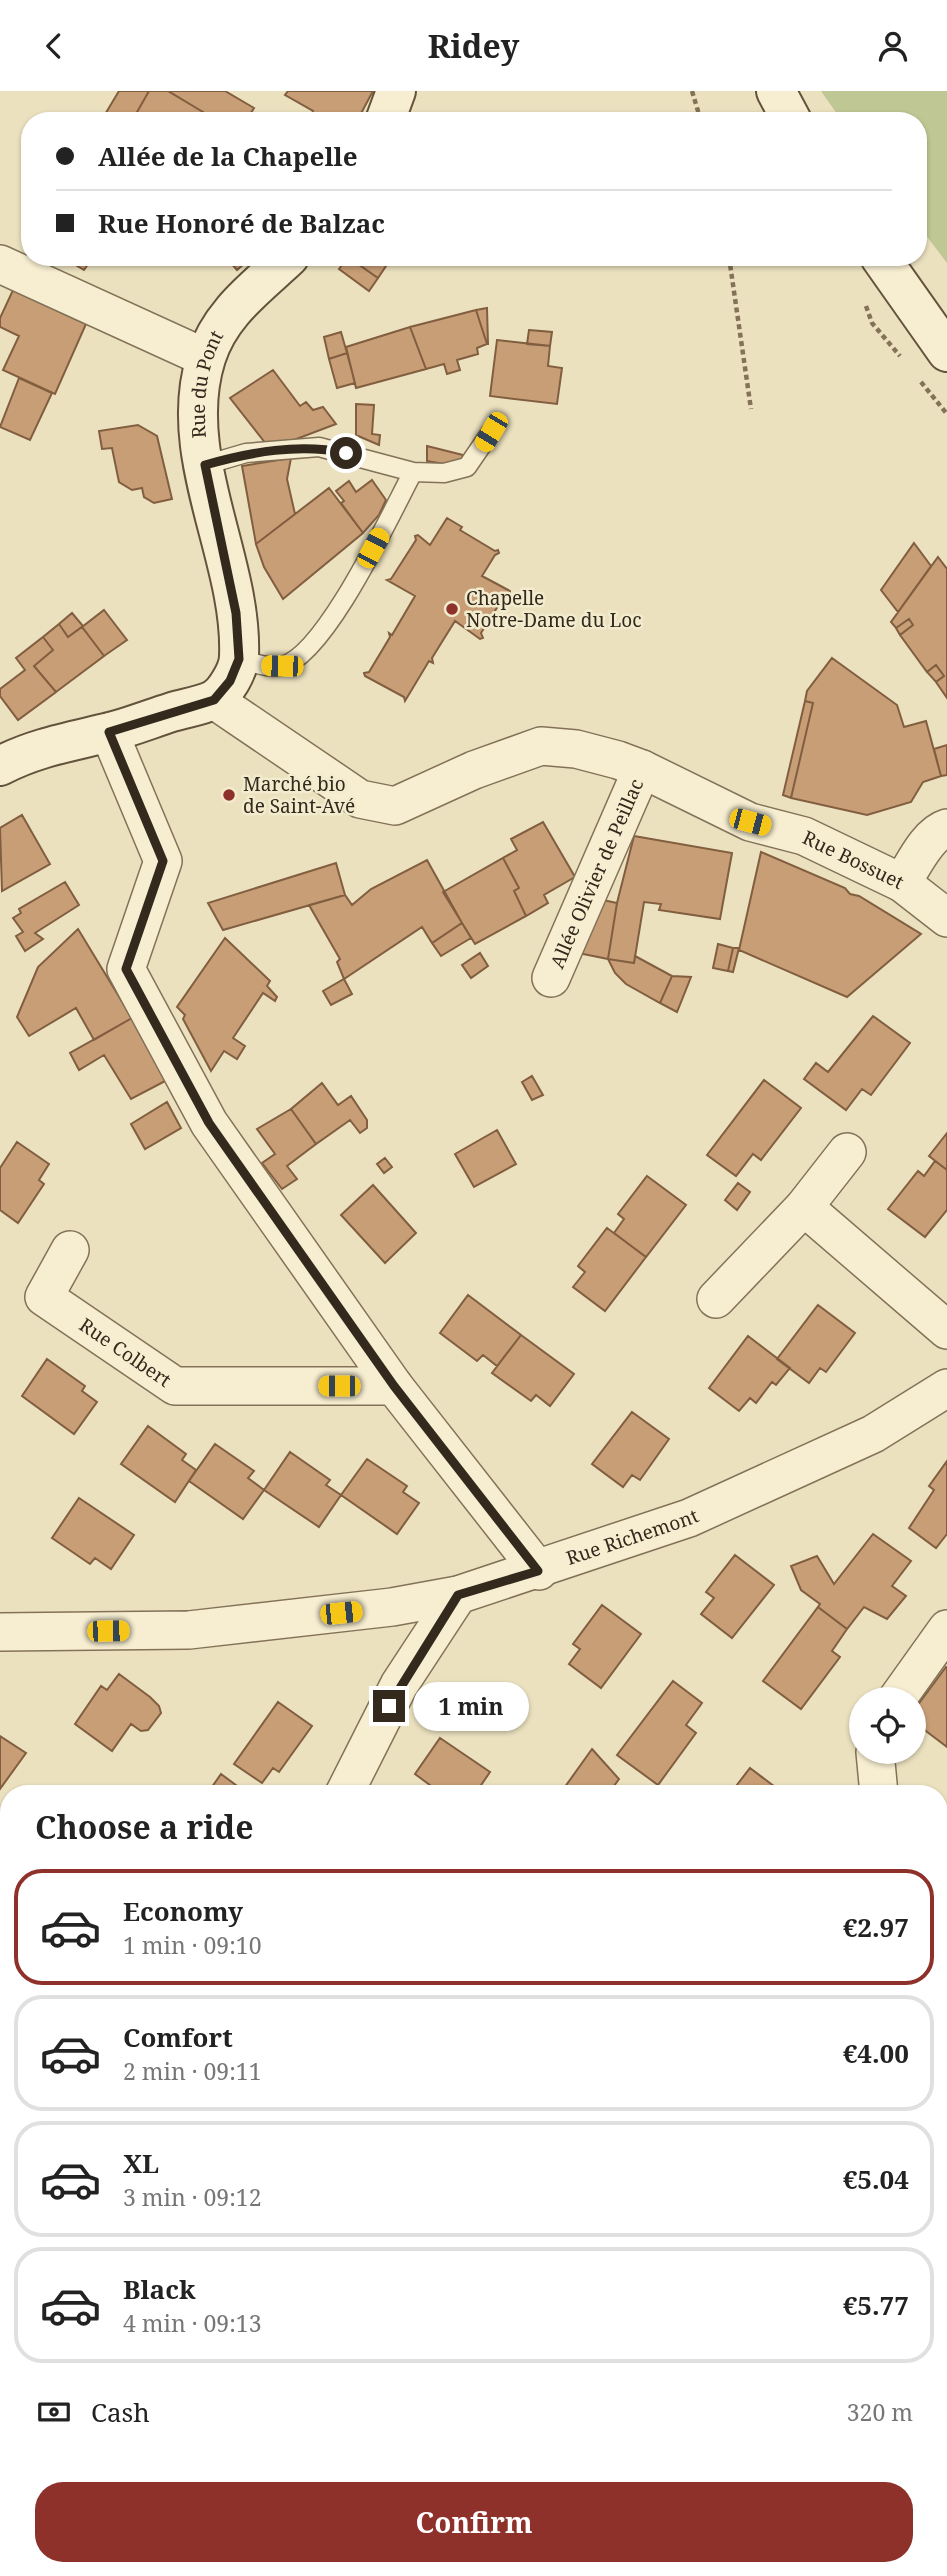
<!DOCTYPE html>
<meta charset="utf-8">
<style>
:root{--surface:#fff;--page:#f6f6f6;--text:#222;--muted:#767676;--line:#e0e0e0;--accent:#8f312b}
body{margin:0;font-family:"Noto Serif",serif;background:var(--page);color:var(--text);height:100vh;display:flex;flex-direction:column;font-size:26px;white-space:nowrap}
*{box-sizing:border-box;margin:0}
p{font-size:23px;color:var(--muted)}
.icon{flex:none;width:38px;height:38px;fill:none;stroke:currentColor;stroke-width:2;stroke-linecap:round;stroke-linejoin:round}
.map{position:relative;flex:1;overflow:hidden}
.panel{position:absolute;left:0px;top:1694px;width:948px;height:791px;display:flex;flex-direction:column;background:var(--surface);border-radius:28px 28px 0 0;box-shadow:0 2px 5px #0004}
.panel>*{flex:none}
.guide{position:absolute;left:21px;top:21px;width:906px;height:154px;border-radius:28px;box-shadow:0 2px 5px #0004;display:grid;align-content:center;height:154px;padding:0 35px;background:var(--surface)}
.tools{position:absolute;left:849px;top:1596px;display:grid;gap:14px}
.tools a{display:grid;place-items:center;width:77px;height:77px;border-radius:50%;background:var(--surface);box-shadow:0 2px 5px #0004;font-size:35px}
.end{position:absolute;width:32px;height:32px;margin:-16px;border:9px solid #33291c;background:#fff;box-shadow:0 0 0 4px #fff}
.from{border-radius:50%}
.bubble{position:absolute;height:49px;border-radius:24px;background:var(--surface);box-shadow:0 2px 5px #0004;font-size:23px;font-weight:700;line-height:49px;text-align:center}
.car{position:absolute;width:21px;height:42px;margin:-21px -10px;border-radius:9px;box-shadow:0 0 5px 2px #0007;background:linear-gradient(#f5c518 24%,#345 0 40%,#f5c518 0 76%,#345 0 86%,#f5c518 0)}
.guide b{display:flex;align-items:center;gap:24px;height:66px;font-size:26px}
.guide b+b{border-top:2px solid var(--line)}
.guide i{width:18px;height:18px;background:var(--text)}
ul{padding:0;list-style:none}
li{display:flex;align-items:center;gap:21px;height:116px;margin:0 14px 10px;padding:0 21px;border:4px solid var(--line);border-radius:28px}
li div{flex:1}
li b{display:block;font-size:26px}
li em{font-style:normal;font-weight:700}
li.current{border-color:var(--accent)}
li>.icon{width:63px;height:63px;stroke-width:1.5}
h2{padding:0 35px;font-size:32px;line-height:84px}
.pay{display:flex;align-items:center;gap:18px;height:77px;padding:0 35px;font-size:26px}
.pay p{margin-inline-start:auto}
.action{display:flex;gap:14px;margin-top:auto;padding:14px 35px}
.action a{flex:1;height:80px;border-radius:28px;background:var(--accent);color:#fff;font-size:28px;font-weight:700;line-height:80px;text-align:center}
header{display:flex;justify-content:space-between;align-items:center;height:91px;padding:0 35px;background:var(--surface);font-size:32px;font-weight:700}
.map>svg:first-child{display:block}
.green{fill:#bfc894}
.building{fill:#c89e76;stroke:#815e3f;stroke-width:2}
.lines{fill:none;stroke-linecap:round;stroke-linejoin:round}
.service-casing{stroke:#837258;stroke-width:21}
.minor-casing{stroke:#837258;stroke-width:40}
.secondary-casing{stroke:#64533c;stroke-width:42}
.path{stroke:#837258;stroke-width:4.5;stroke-dasharray:5 3.5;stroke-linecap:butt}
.service{stroke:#f7eed1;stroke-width:18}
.minor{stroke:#f7eed1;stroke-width:37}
.secondary{stroke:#f7eed1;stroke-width:38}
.route{stroke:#33291c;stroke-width:9}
.poi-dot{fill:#8f312b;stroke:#f3ebce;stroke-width:2.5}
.labels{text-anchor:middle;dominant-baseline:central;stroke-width:5;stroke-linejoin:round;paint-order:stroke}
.street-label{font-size:19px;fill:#33291c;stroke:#f3ebce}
.poi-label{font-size:19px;fill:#33291c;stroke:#f3ebce;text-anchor:start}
</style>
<header><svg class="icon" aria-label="back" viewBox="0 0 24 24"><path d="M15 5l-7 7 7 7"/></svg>Ridey<svg class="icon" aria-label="person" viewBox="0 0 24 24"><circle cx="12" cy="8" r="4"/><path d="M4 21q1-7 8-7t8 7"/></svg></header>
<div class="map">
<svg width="947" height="2485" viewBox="0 0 947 2485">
<rect width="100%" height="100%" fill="#ebe1bf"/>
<!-- green -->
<path class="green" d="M821,0H947V172L919,135V30H842Z"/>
<!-- building -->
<path class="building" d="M119,0H149L132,30H101Z
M149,0H168L203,21L198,30H132Z
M168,0H225L254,17L246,30H203L199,27L203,21Z
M288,0H373L357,30H308L313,20L285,4Z
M62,166H93L84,179Z
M226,166H252L237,179Z
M348,166L378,187L369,200L339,178Z
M348,166H392L378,187Z
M13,199L86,233L55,303L3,279L19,245L0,236V227Z
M487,217L488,253H487L476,219Z
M476,219L487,253L477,257L478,263L457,269L460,279L447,283L444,273L426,278L410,236Z
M410,236L426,278L356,297L346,256Z
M529,239L552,241L550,255L527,253Z
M341,241L347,262L329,268L324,246Z
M497,249L550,255L548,275L562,277L557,313L490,305Z
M347,262L355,292L337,297L329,268Z
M273,279L300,315L306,311L313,319L323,316L336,333L270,358L230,307Z
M19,287L52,302L30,349L0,336Z
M356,313L374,314L372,343L380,344L379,354L356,344Z
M138,334L157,345L172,408L154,412L144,406L142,397L132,399L119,391L112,357L102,358L99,340Z
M427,355L463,364L460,376L427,370Z
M291,367L287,388L295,423L256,453L242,375Z
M372,389L386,409L379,424L363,442L341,412L344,410L336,400L349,390L356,401Z
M329,397L363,442L283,508L264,476L256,453Z
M447,427L462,436L460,439L495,460L498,459L499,462L495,464L482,485L510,500V504H505L481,542L483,547L480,548L455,530L432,567L433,572L429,570L405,610L404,606L365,585L364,582L369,581L390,546L389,542L392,544L415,505L387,489L391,488L416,449L415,445L418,444L430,454Z
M914,452L931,475L898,521L881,499Z
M938,466L947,478V607L936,591L944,585L936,574L927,581L900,544L913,534L909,528L896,537L891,531Z
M104,519L127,549L104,565L82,536Z
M72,522L83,535L68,546L59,533Z
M909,528L913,534L900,544L896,537Z
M59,533L68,546L82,536L104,565L56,601L34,575L53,559L43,546Z
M43,546L53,559L34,575L56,601L18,629L0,605V598L25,579L16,567Z
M832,567L897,614L904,636L926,630L941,685L923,691L911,711L867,724L791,707L813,612L805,610L807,600Z
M936,574L944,585L936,591L927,581Z
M805,610L813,612L791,707L783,704Z
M947,654V684L941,685L934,658Z
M22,724L50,773L2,800L0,737Z
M543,731L575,786L544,804L548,812L526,825L514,800L519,797L503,767L517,759L511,748Z
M634,745L732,762L720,828L659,819L661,813L644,811L634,872L608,868L617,812Z
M761,761L845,797L850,803L859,805L921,843L847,906L739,859Z
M503,767L519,797L514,800L526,825L475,853L443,801Z
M427,769L462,832L432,852L422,836L344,888L337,871L340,868L309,814L345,804L352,814L371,798Z
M336,772L345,804L223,839L208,812Z
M65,791L79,814L35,842L43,848L25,860L16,845L23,841L13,827L21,822L19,818Z
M589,806L617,812L608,868L578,862Z
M462,832L471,847L441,865L432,852Z
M78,838L132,927L94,949L76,917L29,945L17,926L38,876Z
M225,847L270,890L267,895L277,906L275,910L263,902L233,947L245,955L237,968L224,960L211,980L183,928L185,924L177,916Z
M718,853L733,857L728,880L713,877Z
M733,857H739L733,881L728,880Z
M480,862L488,875L471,887L462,874Z
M635,865L672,885L660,912L626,893L615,882L608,868L634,872Z
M672,885L691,886L677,921L660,912Z
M344,888L352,903L331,914L323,900Z
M873,925L910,952L871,1004L862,998L846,1019L804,988L816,972L828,981Z
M132,927L169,988L131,1008L104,964L79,979L70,962Z
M532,985L543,1004L532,1009L522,991Z
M764,989L801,1017L761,1069L753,1063L736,1085L707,1064Z
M322,992L338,1014L351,1005L367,1029V1037L360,1042L350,1029L316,1053L291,1018Z
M167,1011L181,1037L145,1058L131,1033Z
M291,1018L316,1053L287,1075L297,1088L282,1098L262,1072L275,1063L257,1038Z
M497,1039L516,1073L474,1096L455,1063Z
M947,1042V1079L929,1065Z
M17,1051L49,1073L39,1089L44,1093L18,1132L0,1119V1077Z
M385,1067L392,1076L384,1082L377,1073Z
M935,1070L947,1079V1119L925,1146L888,1118L918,1080L924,1085Z
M647,1085L686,1114L646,1166L614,1142L624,1128L618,1123Z
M738,1092L750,1101L737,1119L725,1109Z
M373,1094L416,1142L385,1172L341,1124Z
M607,1137L646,1166L605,1220L573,1196L585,1181L578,1175Z
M468,1204L521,1244L497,1275L483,1264L477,1270L440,1242Z
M818,1214L855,1242L826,1281L820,1277L809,1292L777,1268Z
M521,1244L574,1283L550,1315L536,1304L531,1310L492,1282Z
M748,1245L790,1277L776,1294L772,1291L756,1312L750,1307L739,1320L709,1297Z
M47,1268L85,1295L82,1300L97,1311L74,1343L22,1305Z
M632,1321L669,1348L640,1389L632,1384L623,1396L592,1373Z
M148,1335L186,1363L182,1369L196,1379L175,1411L121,1373Z
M215,1353L254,1380L248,1387L264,1399L243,1428L189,1390Z
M290,1361L330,1389L326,1394L341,1404L319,1436L264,1399Z
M367,1368L407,1395L403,1401L419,1412L397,1443L341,1404Z
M947,1370V1443L936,1457L909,1437L934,1399L929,1395Z
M79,1407L134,1444L111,1478L95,1467L90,1473L52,1447Z
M873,1443L911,1470L892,1495L906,1505L887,1528L864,1516L847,1538L818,1516L820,1513L801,1499L791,1475L817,1465L834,1493Z
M735,1464L774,1494L732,1547L701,1523L714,1507L706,1501Z
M602,1514L641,1543L601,1597L569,1573L580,1558L573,1553Z
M818,1516L847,1538L832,1560L840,1566L801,1618L763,1590Z
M946,1576L947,1577V1656L914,1631V1619Z
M119,1583L150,1606L159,1615L161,1622L148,1639L141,1640L131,1633L112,1660L75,1633L101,1595L107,1599Z
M673,1590L702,1612L686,1634L696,1642L658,1694L617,1664Z
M278,1611L312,1635L279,1681L273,1677L262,1692L234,1673Z
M0,1645L26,1662L0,1698Z
M440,1647L490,1681L475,1703H442L415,1683Z
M592,1658L619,1688L608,1703H565L562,1700Z
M750,1677L779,1699L776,1703H738L733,1699Z
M221,1683L248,1703H207Z
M520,1696L531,1703H516Z
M940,1901L947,1907L945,1963L940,1960Z
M947,1961V1996L940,1991V1970Z
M0,1979L9,1985V2039L1,2050Z
M947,2224V2301L940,2294V2232Z
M0,2298L9,2304V2351L0,2345Z
M0,2345L9,2351V2410L0,2404Z
M72,2476H97L91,2485H85Z
M143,2476H177L181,2479L177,2485H137Z
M506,2476H537L525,2485H512Z
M736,2476L742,2485H732L729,2481Z
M736,2476H829L832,2481L826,2485H742Z"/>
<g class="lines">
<!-- service casing -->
<g class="service-casing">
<path id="service" d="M205,374L246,362L319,356L413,381
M239,568C252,571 268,578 282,575C326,564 391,422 413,381L444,382L467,376L491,341"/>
</g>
<!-- minor casing -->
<g class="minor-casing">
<g id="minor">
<path d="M0,173L206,267"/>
<path id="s1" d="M214,609L360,708L395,715L474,679L541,655L576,658L618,669L642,678L750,731L804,745L902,792L947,827"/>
<path d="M109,641L163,770L126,878L209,1032L394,1295L539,1480"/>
<path d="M902,792C913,775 927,743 947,737"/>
<path id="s2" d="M551,887L642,678"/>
<path d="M804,1116L947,1239"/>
<path id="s3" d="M70,1159L44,1206L175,1295H394"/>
<path d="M716,1208L804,1116L847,1061"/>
<path id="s4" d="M0,1541L189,1539L392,1516L458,1504L689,1427L873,1343L947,1297"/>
<path d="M897,1608L947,1538"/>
<path d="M875,1661L879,1703"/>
<path d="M344,1703L399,1594L458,1504"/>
<path d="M940,1798L947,1807"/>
<path d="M0,2185L9,2173"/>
<path d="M940,2403L947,2414"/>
<path d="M647,2485L659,2476"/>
</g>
</g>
<!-- secondary casing -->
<g class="secondary-casing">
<g id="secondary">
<path d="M776,0L792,30"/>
<path d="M385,30L396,0"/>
<path d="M880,166L947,261"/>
<path id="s5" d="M0,675C34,657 69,651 106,642C128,637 150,628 172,621C185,617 201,615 213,609C225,603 239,579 239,565C243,468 175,365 206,267C220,222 256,197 289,166"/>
</g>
</g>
<!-- path -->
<path class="path" d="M692,0L701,30
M729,166L751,318
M866,215L872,232L900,265
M921,291L947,323"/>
<!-- service -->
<use href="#service" class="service"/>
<!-- minor -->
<use href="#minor" class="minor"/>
<!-- secondary -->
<use href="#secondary" class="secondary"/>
</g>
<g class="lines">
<!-- route -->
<path class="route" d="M346,362C299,352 251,361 205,374L236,522L239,568L230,590L214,609L109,641L163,770L126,878L209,1032L394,1295L538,1480L458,1504L389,1615"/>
</g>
<!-- markers -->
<g class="poi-dot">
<circle cx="452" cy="518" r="7"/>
<circle cx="229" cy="704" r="7"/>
</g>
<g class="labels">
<!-- street labels -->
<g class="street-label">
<text stroke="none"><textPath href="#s5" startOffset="553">Rue du Pont</textPath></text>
<text stroke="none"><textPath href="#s1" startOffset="705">Rue Bossuet</textPath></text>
<text stroke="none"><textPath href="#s2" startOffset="114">Allée Olivier de Peillac</textPath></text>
<text stroke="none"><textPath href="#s3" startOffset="152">Rue Colbert</textPath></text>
<text stroke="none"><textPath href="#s4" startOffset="644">Rue Richemont</textPath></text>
</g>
<!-- poi labels -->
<g class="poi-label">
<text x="466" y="507">Chapelle<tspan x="466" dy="22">Notre-Dame du Loc</tspan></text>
<text x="243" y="693">Marché bio<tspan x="243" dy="22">de Saint-Avé</tspan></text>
</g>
</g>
</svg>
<div class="tools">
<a><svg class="icon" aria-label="locate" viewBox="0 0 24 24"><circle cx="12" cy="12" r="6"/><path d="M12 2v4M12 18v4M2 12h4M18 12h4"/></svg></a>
</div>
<i class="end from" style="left:346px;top:362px"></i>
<i class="end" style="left:389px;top:1615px"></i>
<div class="bubble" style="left:413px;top:1591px;width:116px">1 min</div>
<i class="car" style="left:491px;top:341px;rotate:211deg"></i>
<i class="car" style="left:373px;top:457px;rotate:28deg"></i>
<i class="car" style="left:282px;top:575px;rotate:271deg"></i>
<i class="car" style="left:750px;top:731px;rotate:105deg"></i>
<i class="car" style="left:339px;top:1295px;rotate:270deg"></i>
<i class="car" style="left:341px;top:1522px;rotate:84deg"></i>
<i class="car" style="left:108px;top:1540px;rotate:89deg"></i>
<div class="guide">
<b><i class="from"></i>Allée de la Chapelle</b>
<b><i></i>Rue Honoré de Balzac</b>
</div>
<section class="panel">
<h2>Choose a ride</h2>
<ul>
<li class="current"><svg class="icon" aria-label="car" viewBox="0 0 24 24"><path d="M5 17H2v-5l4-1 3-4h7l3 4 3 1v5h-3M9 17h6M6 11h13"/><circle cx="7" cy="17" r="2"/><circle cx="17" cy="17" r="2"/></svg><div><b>Economy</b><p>1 min · 09:10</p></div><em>€2.97</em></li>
<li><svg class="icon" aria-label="car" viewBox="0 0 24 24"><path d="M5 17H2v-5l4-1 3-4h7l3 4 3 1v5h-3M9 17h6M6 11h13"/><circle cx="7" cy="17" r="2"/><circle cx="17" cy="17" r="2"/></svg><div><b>Comfort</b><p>2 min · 09:11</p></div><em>€4.00</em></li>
<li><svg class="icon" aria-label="car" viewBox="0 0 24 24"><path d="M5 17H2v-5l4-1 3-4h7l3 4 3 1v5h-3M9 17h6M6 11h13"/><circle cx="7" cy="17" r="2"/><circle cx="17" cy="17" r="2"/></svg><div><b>XL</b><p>3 min · 09:12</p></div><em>€5.04</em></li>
<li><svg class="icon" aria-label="car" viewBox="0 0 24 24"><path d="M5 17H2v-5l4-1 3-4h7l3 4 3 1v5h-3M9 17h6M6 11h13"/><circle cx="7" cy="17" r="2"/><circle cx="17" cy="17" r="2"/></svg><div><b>Black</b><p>4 min · 09:13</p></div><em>€5.77</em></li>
</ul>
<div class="pay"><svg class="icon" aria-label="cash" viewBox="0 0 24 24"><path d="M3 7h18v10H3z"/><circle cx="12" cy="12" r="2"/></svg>Cash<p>320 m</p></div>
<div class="action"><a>Confirm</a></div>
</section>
</div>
